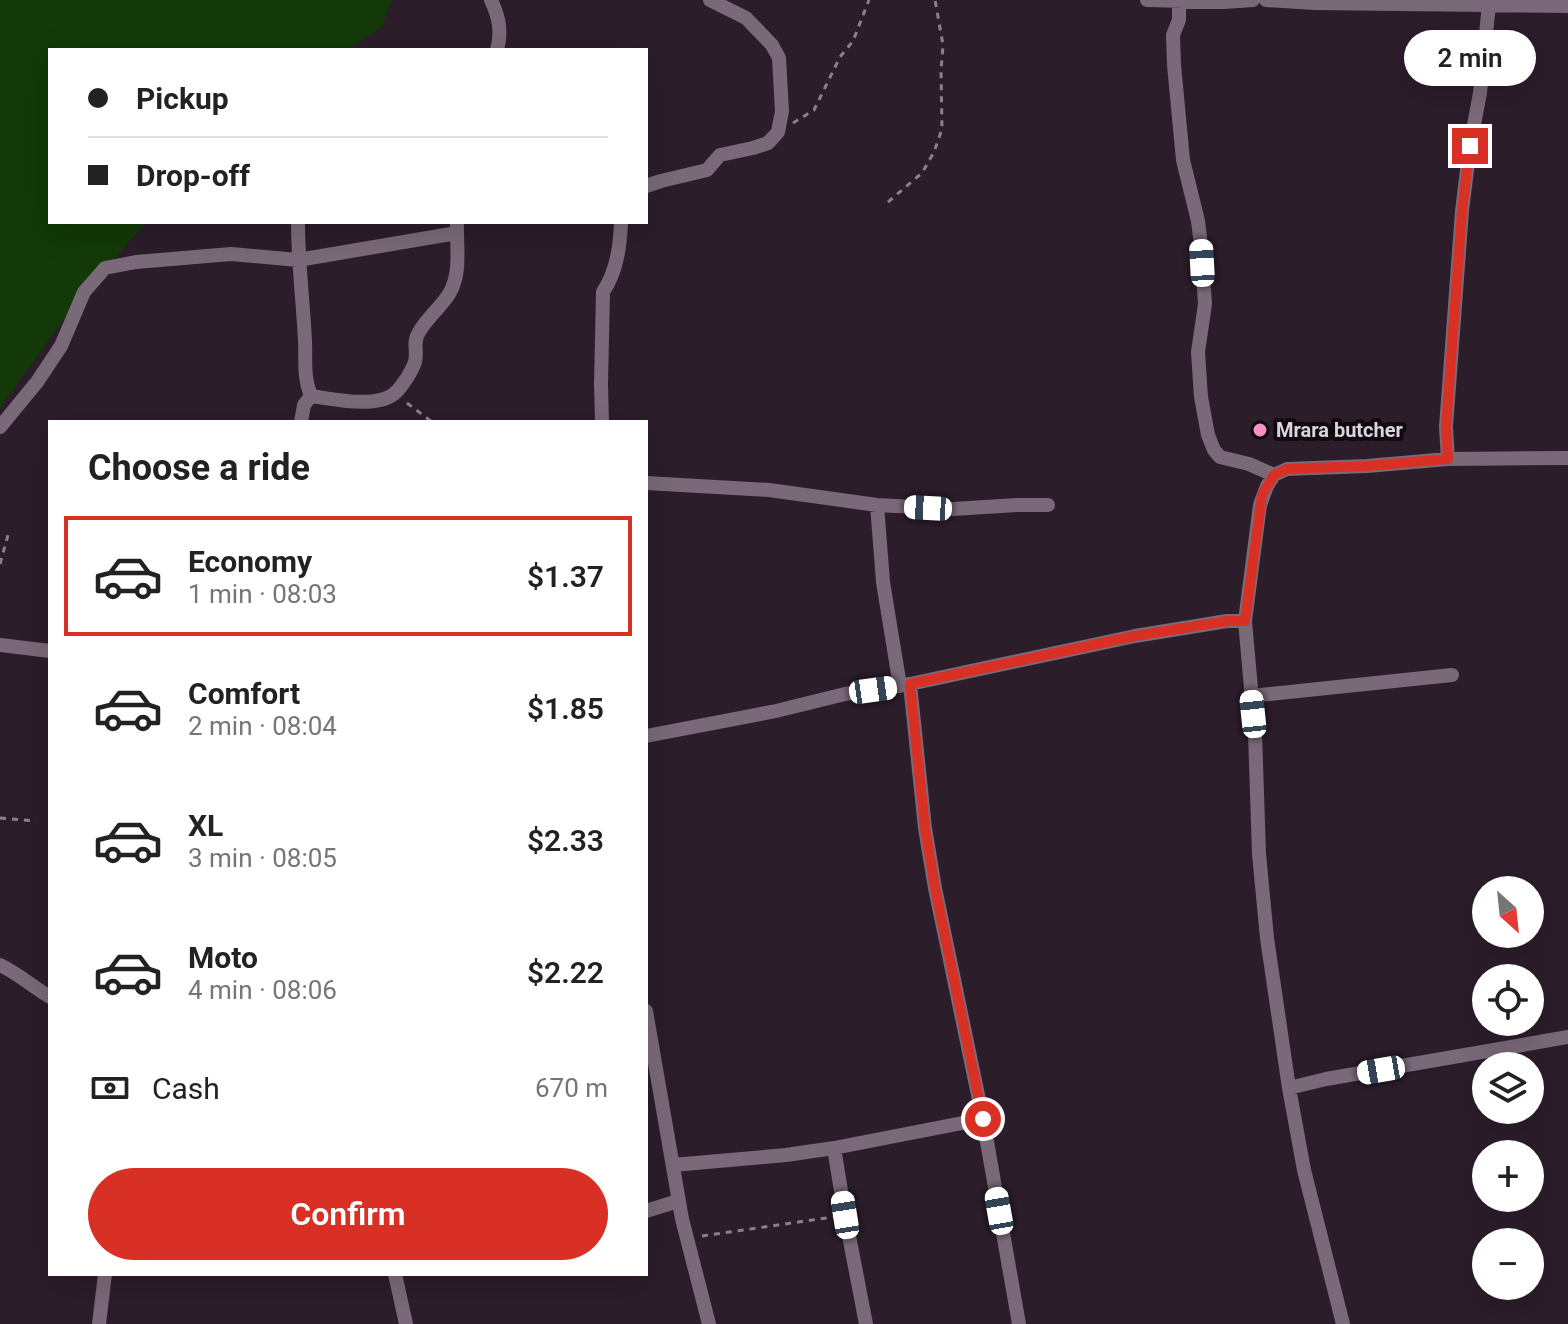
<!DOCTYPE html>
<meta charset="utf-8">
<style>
:root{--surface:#fff;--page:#f6f6f6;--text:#222;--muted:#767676;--line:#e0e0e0;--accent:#d93025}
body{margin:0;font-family:Roboto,sans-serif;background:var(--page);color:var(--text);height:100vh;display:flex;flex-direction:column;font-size:30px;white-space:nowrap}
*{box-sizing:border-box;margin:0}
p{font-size:26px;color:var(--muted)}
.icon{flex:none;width:44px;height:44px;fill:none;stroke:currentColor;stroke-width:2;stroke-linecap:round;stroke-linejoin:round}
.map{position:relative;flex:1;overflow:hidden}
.details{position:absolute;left:48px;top:420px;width:600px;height:856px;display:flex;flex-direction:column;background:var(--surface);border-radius:0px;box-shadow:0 8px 32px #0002}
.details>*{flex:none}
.guide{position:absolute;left:48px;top:48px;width:600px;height:176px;border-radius:0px;box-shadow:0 8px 32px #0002;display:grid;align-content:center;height:176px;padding:0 40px;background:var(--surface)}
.needle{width:52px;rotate:153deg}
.controls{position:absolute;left:1472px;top:876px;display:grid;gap:16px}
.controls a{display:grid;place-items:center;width:72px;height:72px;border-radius:50%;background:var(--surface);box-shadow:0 8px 32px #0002;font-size:40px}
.end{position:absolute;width:36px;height:36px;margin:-18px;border:10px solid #d93025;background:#fff;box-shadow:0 0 0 4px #fff}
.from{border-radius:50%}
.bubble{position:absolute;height:56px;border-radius:28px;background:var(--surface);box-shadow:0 8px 32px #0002;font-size:26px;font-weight:600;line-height:56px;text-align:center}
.car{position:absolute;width:24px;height:48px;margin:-24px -12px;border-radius:10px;box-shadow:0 0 6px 2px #0007;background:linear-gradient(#fff 24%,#345 0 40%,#fff 0 76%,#345 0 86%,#fff 0)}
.guide b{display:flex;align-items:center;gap:28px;height:76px;font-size:30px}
.guide b+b{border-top:2px solid var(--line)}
.guide i{width:20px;height:20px;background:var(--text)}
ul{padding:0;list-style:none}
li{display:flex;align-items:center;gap:24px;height:120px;margin:0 16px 12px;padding:0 24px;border:4px solid transparent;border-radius:0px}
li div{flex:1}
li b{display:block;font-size:30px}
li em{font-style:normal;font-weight:600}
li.current{border-color:var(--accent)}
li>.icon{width:72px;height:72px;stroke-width:1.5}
h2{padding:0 40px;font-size:36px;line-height:96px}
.pay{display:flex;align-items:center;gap:20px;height:88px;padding:0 40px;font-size:30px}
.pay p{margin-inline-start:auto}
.button{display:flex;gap:16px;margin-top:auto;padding:16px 40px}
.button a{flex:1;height:92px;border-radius:48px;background:var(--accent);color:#fff;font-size:32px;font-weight:600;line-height:92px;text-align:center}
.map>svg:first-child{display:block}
.green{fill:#123907}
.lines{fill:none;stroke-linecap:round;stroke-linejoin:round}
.path{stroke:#8c808b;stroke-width:3;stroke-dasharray:6 6;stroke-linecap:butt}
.minor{stroke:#7a6978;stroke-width:14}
.route{stroke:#d93025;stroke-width:10}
.poi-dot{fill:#fb8fc5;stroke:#100a0f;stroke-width:3}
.labels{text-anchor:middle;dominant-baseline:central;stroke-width:8;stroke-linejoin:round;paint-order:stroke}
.poi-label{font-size:20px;font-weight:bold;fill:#ddd3dc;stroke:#100a0f;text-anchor:start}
</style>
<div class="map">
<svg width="1568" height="1324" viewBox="0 0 1568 1324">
<rect width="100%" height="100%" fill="#2b1d2a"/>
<!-- green -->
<path class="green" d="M0,0H392L382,27L348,50H50V222H147L83,293L0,408Z"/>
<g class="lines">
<!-- path -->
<path class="path" d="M793,123L814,110L840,57L853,41L869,0
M888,202L922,173L934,152L942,129L941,71L943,45L935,0
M407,403L432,422
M0,564L8,535
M0,818L36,821
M702,1236L833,1217"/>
<!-- minor -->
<path class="minor" d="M491,0C499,17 502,32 497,50
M1147,0L1224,2L1253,0
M1266,0L1315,3L1568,6
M1179,1V20L1173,35L1174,65L1183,160L1198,221L1201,245L1205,304L1198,352L1201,397L1208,435L1214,450L1220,457L1249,464L1274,475
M646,186L661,181L707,170L720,155L753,148L768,143L778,132L782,111L779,58L772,45L746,18L710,0
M298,222C298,262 303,301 305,341C306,363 303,376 311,396L304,405L301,422
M311,396C333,399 377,409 395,393C400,389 403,383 407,378C410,373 413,368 415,362C418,351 412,343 419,332C427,318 440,308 449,294C462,273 456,245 457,222
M602,422L601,384L603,292C617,271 620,246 621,222
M0,427L37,382L61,346L84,292L105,268L136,262L231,254L298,260L457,233
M1448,459L1446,427L1462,211L1470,146L1480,93L1489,4
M646,483L769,490L877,505L953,509L1017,505H1048
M877,505L883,582L900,686
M0,645L50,651
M910,684L925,828L935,888L983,1119L1019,1324
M1251,696L1452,675
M646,736L776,711L845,694L910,684L1135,636L1227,621H1245
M0,965C19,974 33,987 50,997
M646,1011L682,1219L709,1324
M1289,1088L1326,1079L1568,1037
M834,1148L845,1215L866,1324
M673,1165L786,1155L834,1148L983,1119
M646,1211L678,1201
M395,1274L406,1324
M99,1324L105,1274
M1343,1324L1304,1170L1289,1088L1267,938L1259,854L1255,733L1245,621L1260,505L1267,486L1274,475L1287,469L1367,466L1448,459L1568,458"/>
</g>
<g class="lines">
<!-- route -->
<path class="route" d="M983,1119L935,888L925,828L910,684L1135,636L1227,621H1245L1262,495L1274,475L1287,469L1367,466L1448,459L1446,427L1462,211L1470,146"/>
</g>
<!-- markers -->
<circle class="poi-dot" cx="1260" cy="430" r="8"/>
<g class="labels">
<!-- poi labels -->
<g class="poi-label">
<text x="1276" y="430">Mrara butcher</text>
</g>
</g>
</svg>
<div class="controls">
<a><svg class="needle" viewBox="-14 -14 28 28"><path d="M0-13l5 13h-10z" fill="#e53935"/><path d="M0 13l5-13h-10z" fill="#767676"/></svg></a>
<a><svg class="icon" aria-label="locate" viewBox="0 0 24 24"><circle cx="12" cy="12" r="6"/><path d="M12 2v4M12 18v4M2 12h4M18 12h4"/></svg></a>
<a><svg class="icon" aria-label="layers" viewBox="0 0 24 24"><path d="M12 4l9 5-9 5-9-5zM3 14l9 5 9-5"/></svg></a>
<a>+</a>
<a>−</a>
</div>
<i class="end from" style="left:983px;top:1119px"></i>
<i class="end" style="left:1470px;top:146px"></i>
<div class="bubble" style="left:1404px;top:30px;width:132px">2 min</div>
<i class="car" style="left:1202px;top:263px;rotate:357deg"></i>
<i class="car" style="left:928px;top:508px;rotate:273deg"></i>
<i class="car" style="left:873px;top:690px;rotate:82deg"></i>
<i class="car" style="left:1253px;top:714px;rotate:354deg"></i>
<i class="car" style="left:1381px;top:1070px;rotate:260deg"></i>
<i class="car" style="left:999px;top:1211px;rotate:350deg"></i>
<i class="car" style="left:845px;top:1215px;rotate:351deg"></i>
<div class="guide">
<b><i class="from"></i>Pickup</b>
<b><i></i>Drop-off</b>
</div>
<section class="details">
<h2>Choose a ride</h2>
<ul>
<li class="current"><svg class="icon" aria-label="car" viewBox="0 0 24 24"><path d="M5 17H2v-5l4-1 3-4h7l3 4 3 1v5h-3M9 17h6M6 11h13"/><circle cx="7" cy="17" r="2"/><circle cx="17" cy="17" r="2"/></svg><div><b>Economy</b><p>1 min · 08:03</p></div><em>$1.37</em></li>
<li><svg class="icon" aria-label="car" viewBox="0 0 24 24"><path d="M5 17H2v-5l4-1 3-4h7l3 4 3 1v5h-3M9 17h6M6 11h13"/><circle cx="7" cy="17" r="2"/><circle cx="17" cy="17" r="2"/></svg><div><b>Comfort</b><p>2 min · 08:04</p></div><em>$1.85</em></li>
<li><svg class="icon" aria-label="car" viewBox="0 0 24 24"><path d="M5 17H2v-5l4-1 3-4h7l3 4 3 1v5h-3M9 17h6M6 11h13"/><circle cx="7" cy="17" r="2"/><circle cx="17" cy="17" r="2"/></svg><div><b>XL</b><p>3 min · 08:05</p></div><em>$2.33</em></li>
<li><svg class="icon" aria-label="car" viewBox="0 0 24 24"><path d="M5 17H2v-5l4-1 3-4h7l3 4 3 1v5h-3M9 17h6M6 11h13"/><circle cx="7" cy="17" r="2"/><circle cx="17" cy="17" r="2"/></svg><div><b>Moto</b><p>4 min · 08:06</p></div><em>$2.22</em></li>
</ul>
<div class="pay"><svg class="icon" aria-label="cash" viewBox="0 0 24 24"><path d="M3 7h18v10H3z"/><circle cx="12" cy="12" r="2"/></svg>Cash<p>670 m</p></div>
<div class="button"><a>Confirm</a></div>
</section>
</div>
